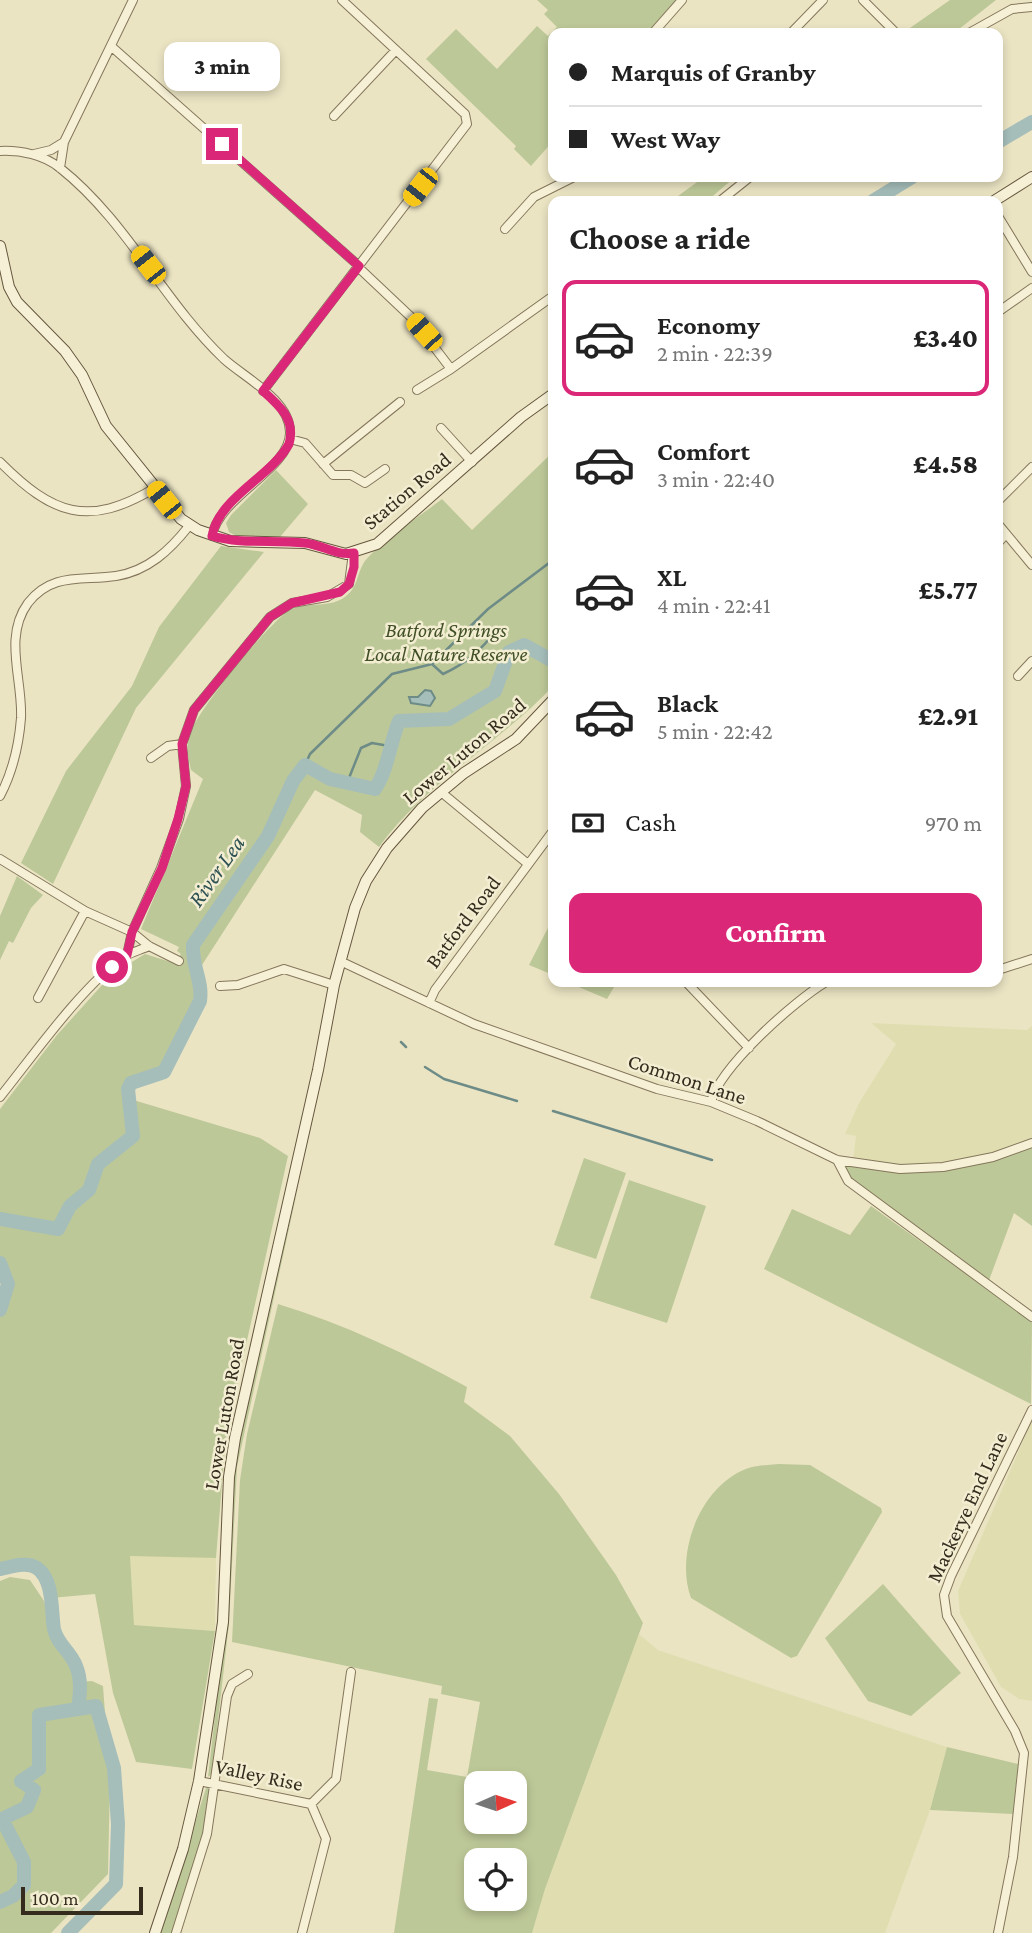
<!DOCTYPE html>
<meta charset="utf-8">
<style>
:root{--surface:#fff;--page:#f6f6f6;--text:#222;--muted:#767676;--line:#e0e0e0;--accent:#db2777}
body{margin:0;font-family:"Crimson Pro",serif;background:var(--page);color:var(--text);height:100vh;display:flex;flex-direction:column;font-size:26px;white-space:nowrap}
*{box-sizing:border-box;margin:0}
p{font-size:23px;color:var(--muted)}
.icon{flex:none;width:38px;height:38px;fill:none;stroke:currentColor;stroke-width:2;stroke-linecap:round;stroke-linejoin:round}
.map{position:relative;flex:1;overflow:hidden}
.details{position:absolute;left:548px;top:196px;width:455px;height:791px;display:flex;flex-direction:column;background:var(--surface);border-radius:14px;box-shadow:0 4px 10px #0003}
.details>*{flex:none}
.guide{position:absolute;left:548px;top:28px;width:455px;height:154px;border-radius:14px;box-shadow:0 4px 10px #0003;display:grid;align-content:center;height:154px;padding:0 21px;background:var(--surface)}
.needle{width:46px;rotate:87deg}
.buttons{position:absolute;left:464px;top:1771px;display:grid;gap:14px}
.buttons a{display:grid;place-items:center;width:63px;height:63px;border-radius:14px;background:var(--surface);box-shadow:0 4px 10px #0003;font-size:35px}
.scale{position:absolute;left:21px;bottom:18px;width:122px;box-sizing:border-box;padding-left:7px;border:4px solid #352c1e;border-top:0;font-size:19px;line-height:24px;white-space:nowrap;color:#352c1e;-webkit-text-stroke:5px #f3edd2;paint-order:stroke}
.end{position:absolute;width:32px;height:32px;margin:-16px;border:9px solid #db2777;background:#fff;box-shadow:0 0 0 4px #fff}
.from{border-radius:50%}
.bubble{position:absolute;height:49px;border-radius:14px;background:var(--surface);box-shadow:0 4px 10px #0003;font-size:23px;font-weight:800;line-height:49px;text-align:center}
.car{position:absolute;width:21px;height:42px;margin:-21px -10px;border-radius:9px;box-shadow:0 0 5px 2px #0007;background:linear-gradient(#f5c518 24%,#345 0 40%,#f5c518 0 76%,#345 0 86%,#f5c518 0)}
.guide b{display:flex;align-items:center;gap:24px;height:66px;font-size:26px}
.guide b+b{border-top:2px solid var(--line)}
.guide i{width:18px;height:18px;background:var(--text)}
ul{padding:0;list-style:none}
li{display:flex;align-items:center;gap:21px;height:116px;margin:0 14px 10px;padding:0 7px;border:4px solid transparent;border-radius:14px}
li div{flex:1}
li b{display:block;font-size:26px}
li em{font-style:normal;font-weight:800}
li.active{border-color:var(--accent)}
li>.icon{width:63px;height:63px;stroke-width:1.5}
h2{padding:0 21px;font-size:32px;line-height:84px}
.pay{display:flex;align-items:center;gap:18px;height:77px;padding:0 21px;font-size:26px}
.pay p{margin-inline-start:auto}
.primary-button{display:flex;gap:14px;margin-top:auto;padding:14px 21px}
.primary-button a{flex:1;height:80px;border-radius:14px;background:var(--accent);color:#fff;font-size:28px;font-weight:800;line-height:80px;text-align:center}
.map>svg:first-child{display:block}
.farmland{fill:#e0deb1}
.green{fill:#bdc898;fill-rule:evenodd}
.water{fill:#a5beba;stroke:#6d8b87;stroke-width:2}
.lines{fill:none;stroke-linecap:round;stroke-linejoin:round}
.stream{stroke:#6d8b87;stroke-width:2.5}
.river{stroke:#a5beba;stroke-width:14}
.minor-casing{stroke:#84765b;stroke-width:10}
.secondary-casing{stroke:#66573f;stroke-width:12}
.minor{stroke:#f6f0d6;stroke-width:8}
.secondary{stroke:#f6f0d6;stroke-width:10}
.route{stroke:#db2777;stroke-width:9}
.labels{text-anchor:middle;dominant-baseline:central;stroke-width:5;stroke-linejoin:round;paint-order:stroke}
.street-label{font-size:21px;fill:#352c1e;stroke:#f3edd2}
.park-label{font-size:21px;font-style:italic;fill:#415026;stroke:#f3edd2}
.water-label{font-size:23px;font-style:italic;fill:#2f5254;stroke:#f3edd2}
</style>
<div class="map">
<svg width="1032" height="1933" viewBox="0 0 1032 1933">
<rect width="100%" height="100%" fill="#ebe4c3"/>
<!-- farmland -->
<path class="farmland" d="M871,1023L1027,1030L1032,1026V1139L976,1160L941,1165L901,1166L853,1159L856,1136L845,1134L859,1103L896,1044Z
M1032,1420V1701L1019,1699L1001,1687L960,1614L958,1591Z
M129,1555L216,1558L215,1631L134,1625Z
M639,1634L658,1650L947,1747L930,1810L885,1933H532L545,1889Z"/>
<!-- green -->
<path class="green" d="M537,0H676L647,33H553V141L531,166L514,149L516,146L426,59L456,29L497,69L537,26L548,36L557,27L544,14L548,10Z
M950,0H996L954,33H909L907,30Z
M704,177H735L707,201H676L678,196Z
M553,452V686C499,744 426,782 379,847L360,832L362,815L315,790L202,965L200,1001L164,1072L137,1079L129,1089L130,1099L260,1138L288,1156L226,1435L216,1558L130,1556L134,1625L215,1631L192,1769L136,1762L113,1693L95,1594L51,1598L38,1569L18,1565L0,1569V1310L8,1284L0,1264V1109L57,1035L112,974L145,954L174,963L181,954L177,951L179,947L141,929L203,779L191,770C188,757 186,747 190,734C195,713 271,620 290,610C307,601 331,609 346,596C357,588 357,575 363,564C374,546 423,514 442,499L472,530Z
M276,470L308,504L280,537L236,536L229,532L226,523L231,515Z
M221,546L264,552L136,708L53,884L21,863L66,771L132,686L159,627Z
M17,876L43,895L31,908L13,943L9,941L0,960V916Z
M553,918V975L529,965Z
M567,982H617L607,999Z
M1032,1147V1226L1014,1213L988,1283L848,1178L843,1169L848,1164C916,1178 967,1171 1032,1147Z
M584,1158L626,1173L596,1259L554,1245Z
M300,1178L237,1467L229,1623L212,1774L208,1777L224,1637L235,1456Z
M629,1180L706,1206L667,1323L590,1298Z
M871,1206L1032,1321L1031,1404L764,1269L792,1209L850,1235Z
M278,1304C344,1324 407,1354 467,1387L464,1402L510,1436L559,1494L616,1575L643,1623L545,1889L532,1933H394L429,1698L438,1699L427,1770L467,1777L480,1702L441,1694L442,1686L232,1642L240,1480L247,1434ZM476,1783H514V1822H476ZM476,1860H514V1899H476Z
M779,1464L810,1465L881,1508L882,1512L797,1656L791,1658L691,1598C674,1552 702,1481 752,1467C760,1465 770,1465 779,1464Z
M10,1577L30,1580L44,1601L55,1641L72,1662L77,1682L92,1681L103,1686L110,1780L108,1874L51,1933H0V1581Z
M883,1584L961,1673L911,1716L868,1701L825,1638Z
M947,1747L1018,1764L1013,1814L930,1810Z
M206,1788H210L205,1834L172,1933H160Z"/>
<!-- water -->
<path class="water" d="M425,690L431,691L435,698L430,706L411,703L409,697H418Z"/>
<g class="lines">
<!-- stream -->
<path class="stream" d="M433,665L443,674C465,664 482,650 496,630
M305,765L310,754L392,674L432,664L488,609L553,560
M347,783L361,748L372,743L389,746
M401,1042L406,1047
M425,1067L444,1079L517,1101
M553,1111L712,1160"/>
<!-- river -->
<path class="river" d="M998,142L1032,122
M873,201L912,177
M0,1219L58,1229L70,1206L89,1190L98,1164L133,1136L128,1089L131,1083L164,1072L200,1001C203,981 192,968 193,945L268,836L293,781L305,765L330,779L375,789C388,769 390,743 399,721L449,719L495,691L509,652L524,645L553,661
M0,1263L8,1284L0,1310
M0,1569C11,1567 26,1561 37,1568C54,1580 51,1611 54,1629C57,1644 71,1652 76,1666C82,1680 80,1695 78,1709L39,1715V1769L21,1781L34,1790L27,1807L2,1819L24,1862V1885L13,1896L0,1902
M68,1933L116,1884L118,1824L114,1768L96,1706L78,1709"/>
<!-- minor casing -->
<g class="minor-casing">
<path id="minor" d="M863,0L896,33
M653,33L682,0
M791,33L823,0
M969,33L1012,9L1032,7
M112,47L359,266
M334,116L396,50
M0,151C21,150 44,155 60,168C127,221 163,301 224,359C245,378 290,400 290,432C291,469 219,496 212,536
M34,154L51,150L64,142L133,0
M60,168L64,142
M720,201L750,177
M998,216L1032,272
M505,229L534,197L574,177
M358,267L412,318L451,369
M998,312L1032,288
M417,390L451,369L553,296
M263,391L467,124L465,114L342,0
M441,428L472,462
M290,439L305,443L333,475H351L365,483L385,469
M0,462C53,515 88,528 155,488
M323,464L400,402
M998,501L1032,467
M998,524L1032,565
M998,543L1006,534
M1018,676L1032,661
M151,758L168,746L182,744
M441,792L528,864
M0,796C12,773 19,744 21,718C23,680 3,637 28,603C52,572 82,581 116,576C148,571 170,550 189,526
M0,859L85,911L132,932L149,946L179,961
M127,955L132,932L161,868L179,819L186,786L182,744L194,710L270,617L292,603L327,597L349,584L353,553
M340,961L474,1024L657,1089L711,1102L757,1121L837,1160L900,1169L943,1167L993,1157L1032,1143
M998,970L1032,959
M686,982L749,1048
M220,986L238,985L284,969L334,985
M38,998L85,911
M429,1003L435,990L553,831
M0,1097C33,1056 82,986 124,957C131,952 141,950 149,946
M711,1102C720,1067 794,1001 826,982
M837,1160L848,1181L1032,1317
M199,1781L311,1804
M176,1933L207,1834L227,1696L232,1684L248,1674
M302,1933L326,1839L311,1804L336,1779L351,1672
M998,1933L1013,1857L1024,1753L1015,1731L947,1616L944,1595L951,1576L1032,1410"/>
</g>
<!-- secondary casing -->
<g class="secondary-casing">
<path id="secondary" d="M994,201L1032,177
M0,246L9,287L17,302L65,351L82,375L106,426L181,519L198,530L230,541L305,543L346,554L377,544L521,417L553,394
M155,1933L183,1849L199,1781L223,1622L229,1477L235,1438L318,1070L334,985L355,908L366,881L387,848L422,808L464,773L516,739L553,700"/>
</g>
<!-- minor -->
<use href="#minor" class="minor"/>
<!-- secondary -->
<use href="#secondary" class="secondary"/>
</g>
<g class="lines">
<!-- route -->
<path class="route" d="M112,967L127,955L132,932L162,868L178,819L186,786L182,744L194,710L270,617L292,603L340,592L349,584L354,567V553C336,556 323,545 305,543C274,539 243,545 212,536C219,497 271,477 289,444C296,420 280,406 263,391L359,266L222,144"/>
</g>
<g class="labels">
<!-- street labels -->
<g class="street-label">
<text transform="translate(407 491) rotate(-40)">Station Road</text>
<text transform="translate(464 751) rotate(-40)">Lower Luton Road</text>
<text transform="translate(463 922) rotate(-53)">Batford Road</text>
<text transform="translate(687 1079) rotate(18)">Common Lane</text>
<text transform="translate(224 1414) rotate(-80)">Lower Luton Road</text>
<text transform="translate(967 1507) rotate(-65)">Mackerye End Lane</text>
<text transform="translate(259 1775) rotate(12)">Valley Rise</text>
</g>
<!-- park labels -->
<g class="park-label">
<text x="446" y="630">Batford Springs<tspan x="446" dy="24">Local Nature Reserve</tspan></text>
</g>
<!-- water labels -->
<g class="water-label">
<text transform="translate(216 871) rotate(-55)">River Lea</text>
</g>
</g>
</svg>
<div class="buttons">
<a><svg class="needle" viewBox="-14 -14 28 28"><path d="M0-13l5 13h-10z" fill="#e53935"/><path d="M0 13l5-13h-10z" fill="#767676"/></svg></a>
<a><svg class="icon" aria-label="locate" viewBox="0 0 24 24"><circle cx="12" cy="12" r="6"/><path d="M12 2v4M12 18v4M2 12h4M18 12h4"/></svg></a>
</div>
<div class="scale">100 m</div>
<i class="end from" style="left:112px;top:967px"></i>
<i class="end" style="left:222px;top:144px"></i>
<div class="bubble" style="left:164px;top:42px;width:116px">3 min</div>
<i class="car" style="left:420px;top:187px;rotate:218deg"></i>
<i class="car" style="left:148px;top:265px;rotate:322deg"></i>
<i class="car" style="left:424px;top:332px;rotate:318deg"></i>
<i class="car" style="left:164px;top:500px;rotate:321deg"></i>
<div class="guide">
<b><i class="from"></i>Marquis of Granby</b>
<b><i></i>West Way</b>
</div>
<section class="details">
<h2>Choose a ride</h2>
<ul>
<li class="active"><svg class="icon" aria-label="car" viewBox="0 0 24 24"><path d="M5 17H2v-5l4-1 3-4h7l3 4 3 1v5h-3M9 17h6M6 11h13"/><circle cx="7" cy="17" r="2"/><circle cx="17" cy="17" r="2"/></svg><div><b>Economy</b><p>2 min · 22:39</p></div><em>£3.40</em></li>
<li><svg class="icon" aria-label="car" viewBox="0 0 24 24"><path d="M5 17H2v-5l4-1 3-4h7l3 4 3 1v5h-3M9 17h6M6 11h13"/><circle cx="7" cy="17" r="2"/><circle cx="17" cy="17" r="2"/></svg><div><b>Comfort</b><p>3 min · 22:40</p></div><em>£4.58</em></li>
<li><svg class="icon" aria-label="car" viewBox="0 0 24 24"><path d="M5 17H2v-5l4-1 3-4h7l3 4 3 1v5h-3M9 17h6M6 11h13"/><circle cx="7" cy="17" r="2"/><circle cx="17" cy="17" r="2"/></svg><div><b>XL</b><p>4 min · 22:41</p></div><em>£5.77</em></li>
<li><svg class="icon" aria-label="car" viewBox="0 0 24 24"><path d="M5 17H2v-5l4-1 3-4h7l3 4 3 1v5h-3M9 17h6M6 11h13"/><circle cx="7" cy="17" r="2"/><circle cx="17" cy="17" r="2"/></svg><div><b>Black</b><p>5 min · 22:42</p></div><em>£2.91</em></li>
</ul>
<div class="pay"><svg class="icon" aria-label="cash" viewBox="0 0 24 24"><path d="M3 7h18v10H3z"/><circle cx="12" cy="12" r="2"/></svg>Cash<p>970 m</p></div>
<div class="primary-button"><a>Confirm</a></div>
</section>
</div>
